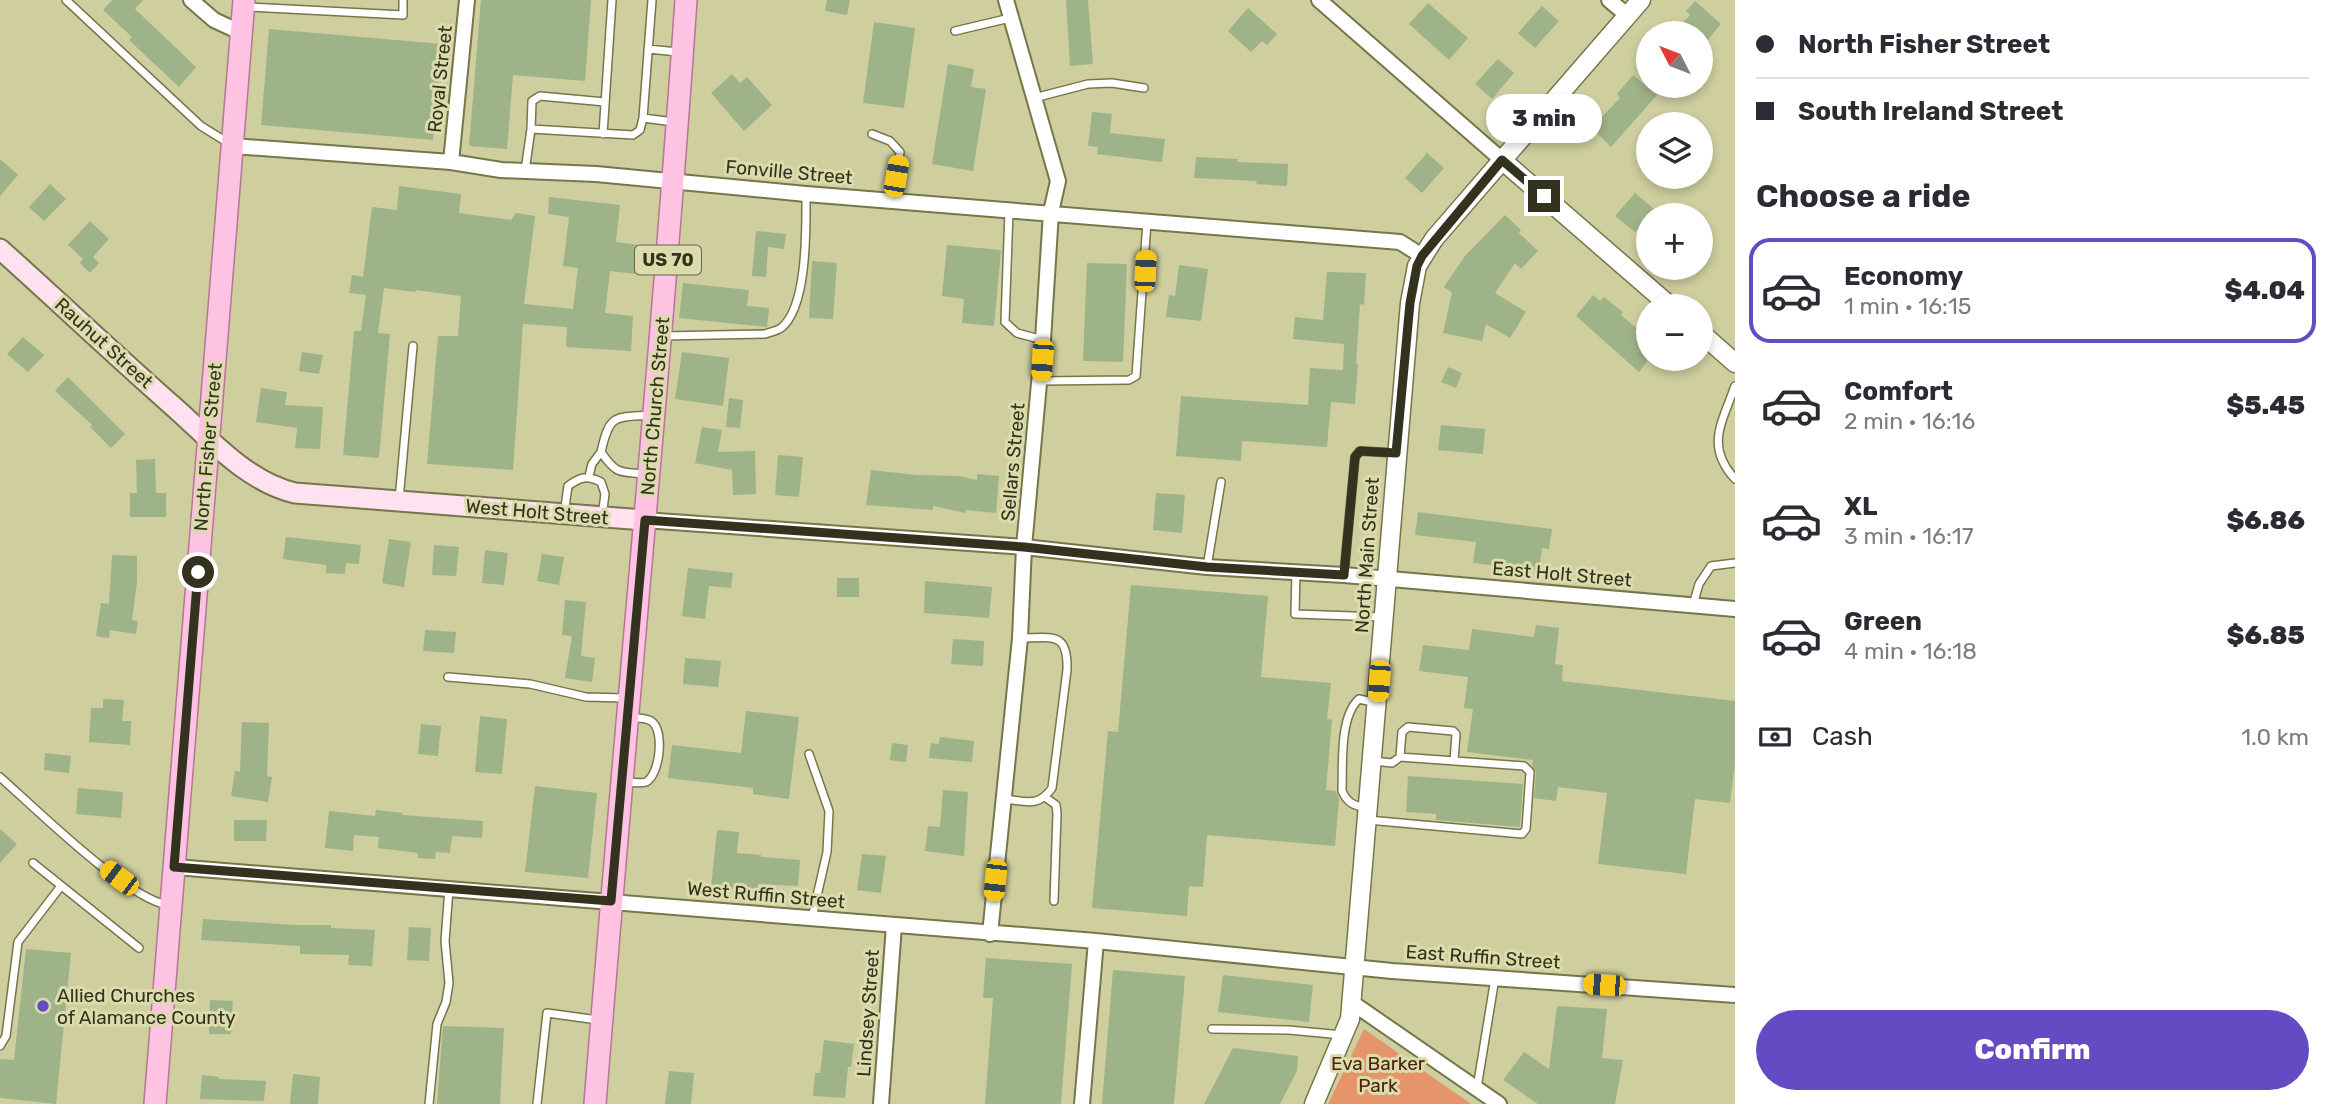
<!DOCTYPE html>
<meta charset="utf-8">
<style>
:root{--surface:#fff;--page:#f2f2f3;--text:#2b2b33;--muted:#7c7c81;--line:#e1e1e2;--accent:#644ac3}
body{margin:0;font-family:Rubik,sans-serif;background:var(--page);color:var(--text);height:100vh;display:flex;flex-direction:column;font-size:26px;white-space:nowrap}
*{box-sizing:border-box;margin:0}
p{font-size:23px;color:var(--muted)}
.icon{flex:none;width:38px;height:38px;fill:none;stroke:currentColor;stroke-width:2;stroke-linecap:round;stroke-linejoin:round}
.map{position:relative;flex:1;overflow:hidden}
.sheet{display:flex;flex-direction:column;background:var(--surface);width:595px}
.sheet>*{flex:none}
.guide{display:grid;align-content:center;height:154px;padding:0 21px;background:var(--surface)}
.needle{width:46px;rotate:312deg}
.buttons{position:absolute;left:1636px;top:21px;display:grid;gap:14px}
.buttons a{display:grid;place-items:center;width:77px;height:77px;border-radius:50%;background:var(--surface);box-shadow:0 4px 10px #0003;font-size:35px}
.end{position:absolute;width:32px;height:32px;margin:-16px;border:9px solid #32321f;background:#fff;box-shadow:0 0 0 4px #fff}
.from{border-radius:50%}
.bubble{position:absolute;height:49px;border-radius:24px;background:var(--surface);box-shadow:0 4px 10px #0003;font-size:23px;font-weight:800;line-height:49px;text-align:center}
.car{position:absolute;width:21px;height:42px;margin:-21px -10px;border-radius:9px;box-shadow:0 0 5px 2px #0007;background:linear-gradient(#f5c518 24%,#345 0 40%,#f5c518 0 76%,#345 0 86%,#f5c518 0)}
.guide b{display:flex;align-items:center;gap:24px;height:66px;font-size:26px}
.guide b+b{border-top:2px solid var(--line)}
.guide i{width:18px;height:18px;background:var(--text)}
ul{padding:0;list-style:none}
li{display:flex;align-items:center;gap:21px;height:105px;margin:0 14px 10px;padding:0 7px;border:4px solid transparent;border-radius:21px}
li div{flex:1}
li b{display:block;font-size:26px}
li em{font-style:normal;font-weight:800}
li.on{border-color:var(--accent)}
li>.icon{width:63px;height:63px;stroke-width:1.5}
h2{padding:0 21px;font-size:32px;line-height:84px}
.pay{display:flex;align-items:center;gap:18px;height:77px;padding:0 21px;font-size:26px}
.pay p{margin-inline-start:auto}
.button{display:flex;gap:14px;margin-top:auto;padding:14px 21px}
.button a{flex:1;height:80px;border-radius:42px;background:var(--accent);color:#fff;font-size:28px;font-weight:800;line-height:80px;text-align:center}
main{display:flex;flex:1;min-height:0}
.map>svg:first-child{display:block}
.park{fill:#e6956a}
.building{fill:#9fb389}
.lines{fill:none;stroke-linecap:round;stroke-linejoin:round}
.service-casing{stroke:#76764a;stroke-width:10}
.minor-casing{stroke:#76764a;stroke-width:18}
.tertiary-casing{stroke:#76764a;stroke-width:21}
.secondary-casing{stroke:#76764a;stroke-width:23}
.primary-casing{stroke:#b77691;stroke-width:24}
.service{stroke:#fff;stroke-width:7}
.minor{stroke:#fff;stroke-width:14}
.tertiary{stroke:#fff;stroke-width:18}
.secondary{stroke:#ffe1f0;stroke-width:19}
.primary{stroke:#fec2e2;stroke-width:21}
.route{stroke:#32321f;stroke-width:9}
.poi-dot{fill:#644ac3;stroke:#dbdbac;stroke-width:2.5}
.labels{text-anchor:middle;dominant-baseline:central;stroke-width:6;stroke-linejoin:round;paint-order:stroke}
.shield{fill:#dbdbac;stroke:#656549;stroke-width:2}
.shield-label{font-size:18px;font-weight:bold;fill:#32321f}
.street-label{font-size:19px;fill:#32321f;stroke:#dbdbac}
.poi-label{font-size:19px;fill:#32321f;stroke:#dbdbac;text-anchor:start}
.park-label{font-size:19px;fill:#49230d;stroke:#dbdbac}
</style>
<main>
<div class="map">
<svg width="1735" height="1104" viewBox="0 0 1735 1104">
<rect width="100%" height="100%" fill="#cece9f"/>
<!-- park -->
<path class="park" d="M1364,1029L1471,1104H1328Z"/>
<!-- building -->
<path class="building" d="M112,0H143L135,9L196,67L179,87L129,40L132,37L103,10Z
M481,0H591L585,81L513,75L507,149L469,146Z
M827,0H850L847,15L825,11Z
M1066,0H1088L1093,64L1070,66Z
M1695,1L1721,24L1706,42L1701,37V33H1697L1684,22L1690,15L1686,11Z
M1428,3L1468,38L1449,60L1409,24Z
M1542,6L1559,21L1535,48L1518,33Z
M1248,8L1277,34L1267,45L1262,41L1251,52L1228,31Z
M874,22L915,28L904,108L863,103Z
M269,29L442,44L433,140L261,125Z
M1498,59L1514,73L1492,99L1475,84Z
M948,64L974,69L971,87L986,89L973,171L932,164Z
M732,74L740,83L747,77L772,105L744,131L711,93Z
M1633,75L1657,95L1611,147L1595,131L1601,125L1597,122L1620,98L1617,94Z
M1092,112L1112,114L1110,133L1165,139L1162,162L1097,154L1098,147L1088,146Z
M1427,153L1444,168L1422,193L1405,178Z
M1196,157L1238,159L1237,162L1288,164L1287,186L1256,184L1257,181L1194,178Z
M0,159L18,175L0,196Z
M50,184L66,199L44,221L29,207Z
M399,186L461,194L459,213L511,220L516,213L535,216L524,304L573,309L578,268L563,266L569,217L548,214L549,197L620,205L616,242L639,245L635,274L610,271L605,313L633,316L631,351L566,347L567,327L523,324L513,470L427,464L438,336H458L461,296L416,290L415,292L384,288L378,333L390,334L379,458L343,455L354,331H361L366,295L349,293L352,275L363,277L372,207L397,210Z
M1635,193L1654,209L1635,232L1615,216Z
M1505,215L1521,230L1519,233L1538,251L1521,269L1515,263L1495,293L1526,312L1510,338L1486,324L1482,341L1443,333L1452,293L1444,287L1465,256Z
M90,221L109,239L93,257L99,263L90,273L80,263L83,259L68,245Z
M756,231L786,234L784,249L768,247L766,277L752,276Z
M947,245L1001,250L994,326L962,323L964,299L942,296Z
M812,261L837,263L833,319L809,318Z
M1087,263L1127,264L1123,362L1083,361Z
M1179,265L1208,269L1201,321L1166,317L1169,295L1175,296Z
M1327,272L1366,273L1364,305L1360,304L1356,363L1358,364L1355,404L1331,402L1327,447L1242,441L1241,461L1176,456L1181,396L1308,405L1310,368L1343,370L1344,344L1293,339L1295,317L1323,320Z
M683,283L749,290L747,306L769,308L767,327L679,318Z
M1593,295L1600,301L1604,297L1623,312L1621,315L1648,338V360L1639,372L1576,316Z
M23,337L44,355L28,372L7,354Z
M302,352L323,355L319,374L299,371Z
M682,352L729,358L723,406L675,399Z
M1448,367L1462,373L1456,388L1441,382Z
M68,377L125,434L111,448L90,427L92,425L55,391Z
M261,388L287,392L285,405L323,407L320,449L295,448L297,428L256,422Z
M729,398L743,400L740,428L726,427Z
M1441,425L1485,429L1483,454L1438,450Z
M702,427L722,430L718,452L755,451L756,494L733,495L732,470L695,463Z
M778,455L803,457L799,497L775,495Z
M155,459L156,493H166V517H130V493H137L136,460Z
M871,470L917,475L959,476L977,480V474L999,476L996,513L966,510V513L933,506V510L866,505Z
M1156,493L1185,495L1182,533L1153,530Z
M1418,512L1552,529L1549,549L1542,548L1539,571L1473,563L1476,542L1415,535Z
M286,537L361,545L359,564L346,563L345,574L326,573V565L283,559Z
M389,539L411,542L404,587L382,583Z
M434,545L459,547L456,576L432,575Z
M485,550L508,553L504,585L482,583Z
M542,554L564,557L559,585L537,581Z
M112,555L137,556V582L132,620L138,621L136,634L110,630L109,638L96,636L101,603L109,604Z
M688,568L733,573L731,588L709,586L705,619L682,616Z
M837,578H859V597H837Z
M925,581L992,587L989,618L924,613Z
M1131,585L1268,596L1261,677L1331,683L1327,719L1332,720L1326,790L1336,791L1339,799L1335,846L1207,835L1203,887L1189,886L1187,916L1092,908L1108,731L1118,732Z
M565,600L586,602L581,656L595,658L592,682L565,678L572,636L562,635Z
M1536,625L1559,628L1555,664L1563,665L1562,681L1735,701V763L1730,803L1695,799L1686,874L1598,864L1607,793L1558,787L1556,801L1534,798L1536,772L1532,766L1533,760L1467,752L1473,709L1464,708L1468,677L1419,671L1423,645L1469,650L1472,629L1534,637Z
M425,630L456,632L454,653L423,651Z
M953,639L984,641L983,666L951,664Z
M685,658L721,661L718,687L683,684Z
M103,699L124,700L122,721H131L130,745L89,742L91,708H103Z
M746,711L799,717L789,799L753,794V788L668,778L672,745L741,753Z
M480,716L507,719L502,774L475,772Z
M242,722L269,723L267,776L272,777L268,802L231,796L235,771L240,772Z
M421,724L441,726L438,756L418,754Z
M940,737L974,741L972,762L929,758L931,743L939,744Z
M892,743L908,745L906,762L890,760Z
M45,753L71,756L69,773L44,770Z
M1408,776L1523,784L1520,827L1436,820V814L1406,812Z
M535,786L597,793L588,878L525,872Z
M78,788L123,792L121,818L76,814Z
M943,790L968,792L964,856L925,851L928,826L940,827Z
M376,810L403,813L402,815L483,821L482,838L452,836L450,853L436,852L435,859L418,858V853L378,848L379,837L354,835L353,851L325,848L329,811L375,816Z
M234,820H267L266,841H234Z
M0,829L17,844L0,863Z
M717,830L739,832L737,853L761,855V857L800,860L798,886L758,884L757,892L711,887Z
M862,854L886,856L881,893L857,890Z
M203,919L294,925H331V928L375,930L372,966L348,965L349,955L300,954V946L201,940Z
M409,927L431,928L429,961L407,960Z
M26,949L71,953L56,1104L0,1098V1059L14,1060Z
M986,958L1072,964L1061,1104H985L993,998H983Z
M1113,970L1185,976L1174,1104H1102Z
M1223,975L1313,985L1309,1022L1218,1012Z
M210,1000L233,1001L231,1034H209Z
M1557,1006L1607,1009L1602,1058L1623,1060L1615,1104H1538L1503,1080L1524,1052L1549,1069Z
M443,1026L504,1028L500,1104H437Z
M824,1040L854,1044L851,1067H848L845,1098L813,1096L815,1073H820Z
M1233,1048L1298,1056L1297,1071L1280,1104H1204Z
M669,1071L694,1073L691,1104H665Z
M293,1074L320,1077L318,1104H290Z
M202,1075L219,1077V1079L266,1081L264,1101L200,1099Z"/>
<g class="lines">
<!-- service casing -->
<g class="service-casing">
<path id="service" d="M66,0L201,126L230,144
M247,7L403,15V0
M955,31L1010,18
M648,49L678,52
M1034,98L1088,84L1112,83L1144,88
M605,102L540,96L532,101L531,129L633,135L640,130L643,118L652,0
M643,118L674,122
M603,134L612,0
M872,134L890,141L900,152L892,200
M525,171L531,129
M1009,211L1005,322L1017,333L1043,340
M663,336L765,334C770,332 777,331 781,328C808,307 806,226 806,195
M1040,381L1129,380L1136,376L1147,222
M1735,386C1722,423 1705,446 1735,479
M645,474C619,472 616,474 601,452C610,412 615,418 653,415
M589,476L592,464L601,452
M399,500L413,346
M564,514L568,486C580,477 587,475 601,482L605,494L602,516
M1207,567L1221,482
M1296,572L1295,614L1382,617
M1344,574L1355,457L1360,451L1396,453
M1693,605L1699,584L1711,566L1735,563
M448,677L530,684L586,697L625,698
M809,754L829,811L827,852L812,918
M1374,761L1392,763L1400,757
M0,777C34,807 127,899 168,905
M623,781C630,782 639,784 646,782C660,775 665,729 651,721C645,717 635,718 629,718
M1045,797L1056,805L1057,814L1054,901
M1004,799C1026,801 1038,808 1052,788L1067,670C1068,631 1053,638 1020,638
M1365,807C1353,806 1347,802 1342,791C1343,765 1339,717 1359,699L1377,703
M1368,820L1522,834L1526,829L1530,772L1524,766L1400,757L1402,732L1408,727L1453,731L1456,734L1454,761
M33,863L139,948
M1212,1029L1289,1030L1342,1035
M0,1046L6,1036L18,942L61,886
M1477,1088L1495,978
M429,1104L437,1024L446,1002L449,983L445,941L449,889
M537,1104L547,1013L598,1020"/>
</g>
<!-- minor casing -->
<g class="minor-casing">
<path id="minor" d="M191,0L214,20L242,33
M1319,0L1502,160
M1609,0L1628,16
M233,146L451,162L501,170L596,174L806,194L1400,242L1422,256
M451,162L467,0
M644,520L1024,547L1207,567L1344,575L1735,609
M175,867L1096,941L1392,971L1735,995
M990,934L1020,638L1024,547L1043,340L1051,212L1058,181L1006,0
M1351,1002L1499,1104
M881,1104L894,925
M1082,1104L1096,941"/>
</g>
<!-- tertiary casing -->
<g class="tertiary-casing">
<path id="tertiary" d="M1502,160L1670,306
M1701,333L1735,363
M1314,1104L1350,1019L1410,303L1417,266L1434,239L1641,0"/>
</g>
<!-- secondary casing -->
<g class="secondary-casing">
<path id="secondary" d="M0,249C58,301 115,355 174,407C210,439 247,482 295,493L644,520"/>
</g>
<!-- primary casing -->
<g class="primary-casing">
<path id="primary" d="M155,1104L244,0
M595,1104C624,736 661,368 686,0"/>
</g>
<!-- service -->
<use href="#service" class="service"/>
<!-- minor -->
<use href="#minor" class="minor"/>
<!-- tertiary -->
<use href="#tertiary" class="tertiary"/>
<!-- secondary -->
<use href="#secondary" class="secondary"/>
<!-- primary -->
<use href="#primary" class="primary"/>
</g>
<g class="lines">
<!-- route -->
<path class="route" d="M198,572L174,867L611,901L645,520L1024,547L1207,567L1344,575L1355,457L1360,451L1396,453L1410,303L1417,266L1422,256L1502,160L1544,196"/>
</g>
<!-- markers -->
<circle class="poi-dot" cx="43" cy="1006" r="7"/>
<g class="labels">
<!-- shield labels -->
<rect class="shield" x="635" y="245.5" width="66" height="29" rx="5"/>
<g class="shield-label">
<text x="668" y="260">US 70</text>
</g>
<!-- street labels -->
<g class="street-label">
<text transform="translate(440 79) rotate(-84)">Royal Street</text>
<text transform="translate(789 172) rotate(5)">Fonville Street</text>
<text transform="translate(104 343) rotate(42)">Rauhut Street</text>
<text transform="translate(655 406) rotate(-85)">North Church Street</text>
<text transform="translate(208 447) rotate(-85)">North Fisher Street</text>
<text transform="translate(1013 462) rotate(-85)">Sellars Street</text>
<text transform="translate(537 512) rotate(5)">West Holt Street</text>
<text transform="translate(1367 555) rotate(-86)">North Main Street</text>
<text transform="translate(1562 574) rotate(5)">East Holt Street</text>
<text transform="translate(766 895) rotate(5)">West Ruffin Street</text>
<text transform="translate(1483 957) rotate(4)">East Ruffin Street</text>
<text transform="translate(868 1013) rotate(-86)">Lindsey Street</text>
</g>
<!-- poi labels -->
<g class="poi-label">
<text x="57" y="995">Allied Churches<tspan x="57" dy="22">of Alamance County</tspan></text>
</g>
<!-- park labels -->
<g class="park-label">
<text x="1378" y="1063">Eva Barker<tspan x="1378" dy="22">Park</tspan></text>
</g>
</g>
</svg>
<div class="buttons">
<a><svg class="needle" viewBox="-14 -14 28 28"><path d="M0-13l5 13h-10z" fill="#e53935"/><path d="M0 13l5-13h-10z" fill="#7c7c81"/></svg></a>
<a><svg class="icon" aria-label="layers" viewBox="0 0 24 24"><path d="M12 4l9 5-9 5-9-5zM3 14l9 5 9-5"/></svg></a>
<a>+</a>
<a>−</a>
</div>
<i class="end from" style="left:198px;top:572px"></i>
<i class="end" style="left:1544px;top:196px"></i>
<div class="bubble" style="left:1486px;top:94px;width:116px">3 min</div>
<i class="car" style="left:896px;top:176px;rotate:10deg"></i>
<i class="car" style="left:1145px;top:271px;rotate:3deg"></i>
<i class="car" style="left:1042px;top:360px;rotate:184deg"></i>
<i class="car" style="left:1379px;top:681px;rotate:184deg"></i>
<i class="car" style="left:119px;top:878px;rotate:307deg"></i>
<i class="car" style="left:995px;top:880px;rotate:186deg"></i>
<i class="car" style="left:1604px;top:985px;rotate:274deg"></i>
</div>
<section class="sheet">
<div class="guide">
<b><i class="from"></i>North Fisher Street</b>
<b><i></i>South Ireland Street</b>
</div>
<h2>Choose a ride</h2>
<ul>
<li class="on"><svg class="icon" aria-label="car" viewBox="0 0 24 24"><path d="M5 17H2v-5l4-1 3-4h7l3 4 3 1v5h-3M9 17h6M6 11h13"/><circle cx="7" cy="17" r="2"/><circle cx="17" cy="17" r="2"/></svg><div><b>Economy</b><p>1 min · 16:15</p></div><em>$4.04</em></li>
<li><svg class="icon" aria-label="car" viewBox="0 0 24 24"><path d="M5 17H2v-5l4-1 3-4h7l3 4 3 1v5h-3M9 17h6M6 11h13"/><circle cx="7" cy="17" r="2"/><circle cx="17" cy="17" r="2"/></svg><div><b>Comfort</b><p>2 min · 16:16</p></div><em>$5.45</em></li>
<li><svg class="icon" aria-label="car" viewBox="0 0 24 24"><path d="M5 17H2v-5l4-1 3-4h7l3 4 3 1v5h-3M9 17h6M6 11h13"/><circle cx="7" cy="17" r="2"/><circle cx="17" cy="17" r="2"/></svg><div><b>XL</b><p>3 min · 16:17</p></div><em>$6.86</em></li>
<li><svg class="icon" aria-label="car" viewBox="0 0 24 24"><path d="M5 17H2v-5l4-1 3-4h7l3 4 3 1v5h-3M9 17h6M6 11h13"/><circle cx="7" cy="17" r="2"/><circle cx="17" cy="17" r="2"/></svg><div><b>Green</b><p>4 min · 16:18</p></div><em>$6.85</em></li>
</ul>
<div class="pay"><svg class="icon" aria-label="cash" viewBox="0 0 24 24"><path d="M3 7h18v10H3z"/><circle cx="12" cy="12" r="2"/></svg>Cash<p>1.0 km</p></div>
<div class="button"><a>Confirm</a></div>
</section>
</main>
